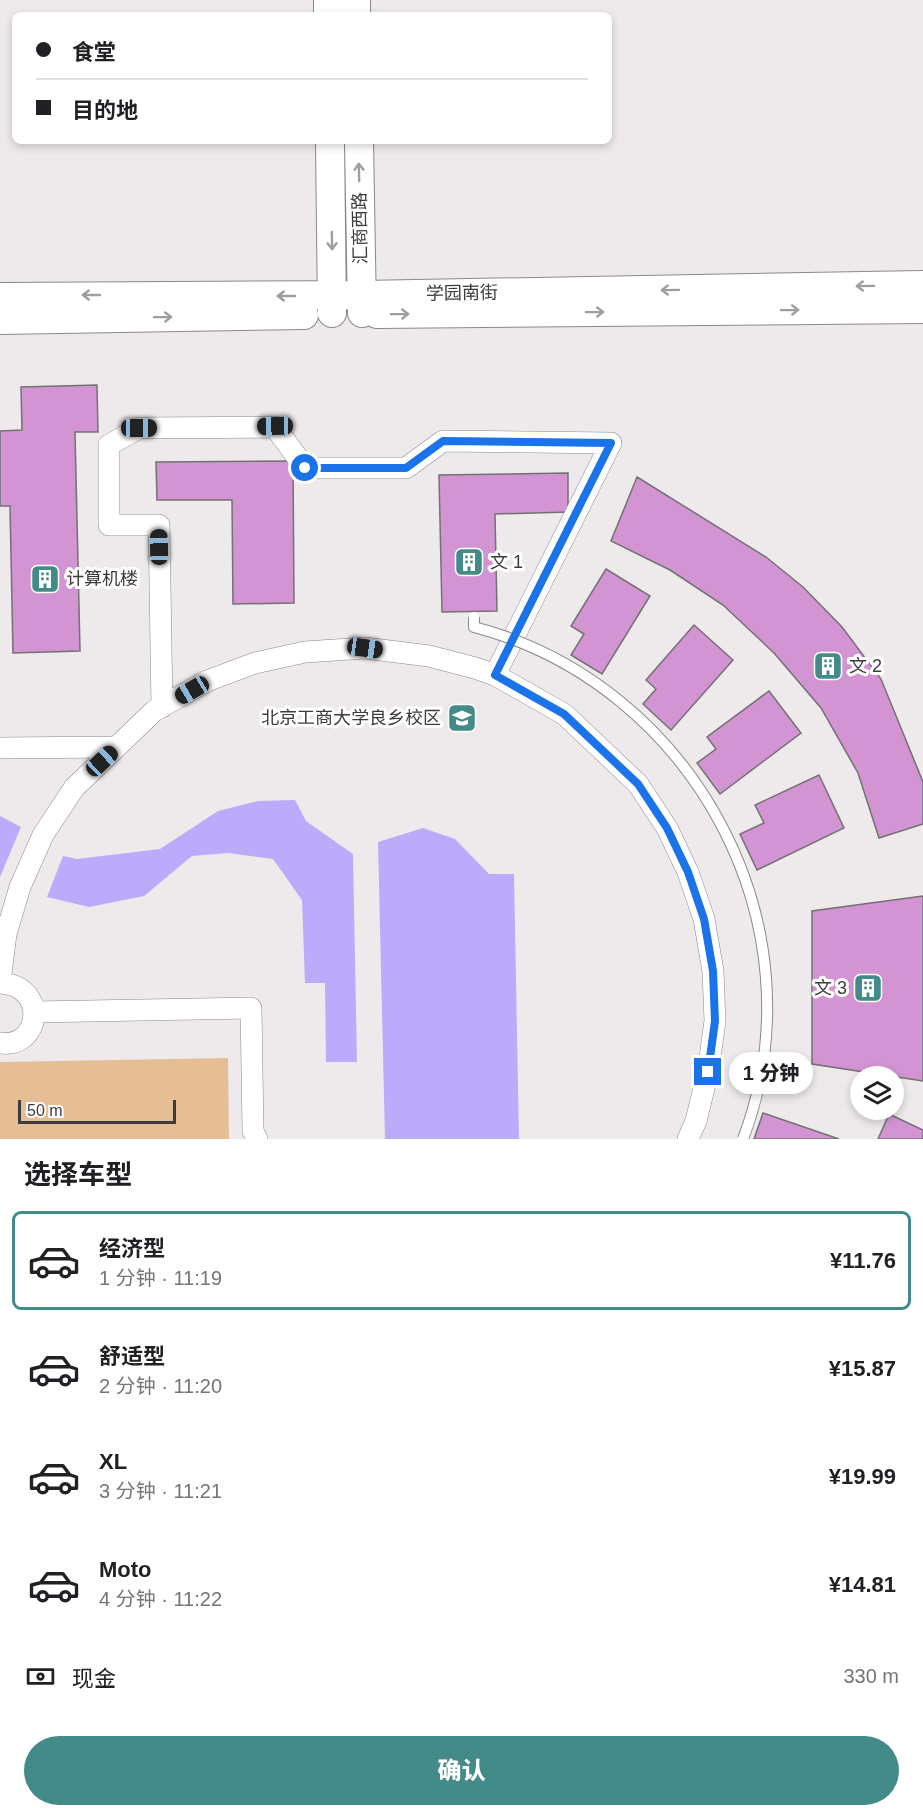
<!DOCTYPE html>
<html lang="zh">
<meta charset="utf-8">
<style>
:root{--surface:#fff;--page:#f6f6f6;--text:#202124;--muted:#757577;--line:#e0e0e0;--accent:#438b88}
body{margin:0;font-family:Arial,"Noto Sans SC",sans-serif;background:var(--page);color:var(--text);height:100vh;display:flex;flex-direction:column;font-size:22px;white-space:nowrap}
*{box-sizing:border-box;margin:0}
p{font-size:20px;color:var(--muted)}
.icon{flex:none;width:33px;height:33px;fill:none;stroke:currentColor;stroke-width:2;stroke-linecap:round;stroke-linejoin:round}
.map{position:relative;height:1139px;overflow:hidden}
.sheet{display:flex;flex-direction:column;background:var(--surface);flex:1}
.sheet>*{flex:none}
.banner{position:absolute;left:12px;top:12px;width:600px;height:132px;border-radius:9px;box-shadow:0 3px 9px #0003;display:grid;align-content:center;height:132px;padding:0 24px;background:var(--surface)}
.buttons{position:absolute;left:850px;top:1066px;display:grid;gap:12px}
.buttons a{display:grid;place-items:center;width:54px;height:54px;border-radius:50%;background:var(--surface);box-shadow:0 3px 9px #0003;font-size:30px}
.scale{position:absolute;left:18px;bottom:15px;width:158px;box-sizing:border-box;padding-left:6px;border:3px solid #3d3c3c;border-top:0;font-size:16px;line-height:21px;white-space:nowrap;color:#3d3c3c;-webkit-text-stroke:4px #fff;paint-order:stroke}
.end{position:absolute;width:27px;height:27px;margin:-14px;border:8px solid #1a73e8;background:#fff;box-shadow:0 0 0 3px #fff}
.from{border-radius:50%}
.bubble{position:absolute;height:42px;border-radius:21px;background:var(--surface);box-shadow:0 3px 9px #0003;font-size:20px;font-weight:800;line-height:42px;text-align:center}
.car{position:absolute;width:18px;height:36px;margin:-18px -9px;border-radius:8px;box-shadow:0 0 4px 2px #0007;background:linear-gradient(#222 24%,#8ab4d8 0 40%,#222 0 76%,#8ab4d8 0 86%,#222 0)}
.banner b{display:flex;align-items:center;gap:21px;height:57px;font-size:22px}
.banner b+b{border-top:2px solid var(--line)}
.banner i{width:15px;height:15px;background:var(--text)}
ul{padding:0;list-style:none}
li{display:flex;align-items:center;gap:18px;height:99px;margin:0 12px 9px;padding:0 12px;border:3px solid transparent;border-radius:9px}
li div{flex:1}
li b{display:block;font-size:22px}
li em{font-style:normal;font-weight:800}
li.current{border-color:var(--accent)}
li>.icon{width:54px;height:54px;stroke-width:1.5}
h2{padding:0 24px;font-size:27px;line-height:72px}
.pay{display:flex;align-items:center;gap:15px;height:66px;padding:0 24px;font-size:22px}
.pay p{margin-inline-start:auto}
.action{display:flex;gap:12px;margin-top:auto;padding:12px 24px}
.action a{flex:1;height:69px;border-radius:36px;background:var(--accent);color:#fff;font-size:24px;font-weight:800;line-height:69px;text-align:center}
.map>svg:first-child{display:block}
.green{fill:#e6be95}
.water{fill:#bbabfb}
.building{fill:#d394d4;stroke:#737173;stroke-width:1.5}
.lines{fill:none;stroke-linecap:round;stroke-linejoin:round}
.street-casing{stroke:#8c8889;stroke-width:22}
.secondary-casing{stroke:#8c8889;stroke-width:30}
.street{stroke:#fff;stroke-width:21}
.secondary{stroke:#fff;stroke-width:28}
.lane-bridge-casing{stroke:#8c8889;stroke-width:12;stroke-linecap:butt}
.lane-bridge{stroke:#fff;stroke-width:10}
.oneway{stroke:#9e9e9e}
.route{stroke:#1a73e8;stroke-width:8}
.labels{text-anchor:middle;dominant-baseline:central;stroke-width:6;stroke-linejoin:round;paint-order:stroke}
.street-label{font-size:18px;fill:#3d3c3c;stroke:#fff}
.poi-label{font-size:18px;fill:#3d3c3c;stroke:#fff;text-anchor:start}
</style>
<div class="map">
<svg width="923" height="1139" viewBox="0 0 923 1139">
<rect width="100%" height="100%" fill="#eeeaeb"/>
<!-- green -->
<path class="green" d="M228,1058L229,1139H0V1062Z"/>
<!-- water -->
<path class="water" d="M295,800L306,821L353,854L357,1062H326L325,983H305L302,900L273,859L228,853L192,856L144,896L89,907L47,897L63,856L77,859L160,849L218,811L258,801Z
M0,816L21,827L0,877Z
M423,828L455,839L489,874H514L519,1139H385L378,842Z"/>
<!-- building -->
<path class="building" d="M97,385L98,432H75L80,651L13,653L10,506H0V431L22,430L21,387Z
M293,461L294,603L233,604L232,500H157L156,462Z
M568,473V512L495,514L497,611L442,612L439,475Z
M637,477L766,557L803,587L842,627L881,679L923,782V824L879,838L858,773L821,708L774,653L723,605L670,570L611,541Z
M606,569L650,596L602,674L571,655L584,634L571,626Z
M694,625L733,660L671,730L643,704L656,689L646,680Z
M769,691L801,733L720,794L697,763L716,749L707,737Z
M819,775L844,828L757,870L740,834L764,823L755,805Z
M923,896V1081L812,1064V911Z
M763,1113L839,1139H754Z
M889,1114L923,1130V1139H878Z"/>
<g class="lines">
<!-- street casing -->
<g class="street-casing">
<path id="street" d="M162,707L159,525H109V445L139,428L275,427L305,468H406L443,441L611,443L495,675
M0,748L116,747
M0,981L6,934L20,887L43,835L74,788L154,711L207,681L255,663L305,652L365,648L429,656L475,668L495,675L564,714L638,784L667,828L688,872L704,919L713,971L715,1021L708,1072L696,1121L688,1139
M0,983C48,985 42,1049 0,1043
M35,1012L251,1008L253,1131L257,1139"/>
</g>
<!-- secondary casing -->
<g class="secondary-casing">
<path id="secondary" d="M328,0V15
M356,0V15
M330,141L332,313
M359,141L362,313
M0,297L362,295L923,285
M377,314L923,309
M0,320L304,315"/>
</g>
<!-- street -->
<use href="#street" class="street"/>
<!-- secondary -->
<use href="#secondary" class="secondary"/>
<!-- lane-bridge casing -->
<g class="lane-bridge-casing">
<path id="lane-bridge" d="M474,617V627C693,684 824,926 743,1139"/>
</g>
<!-- lane-bridge -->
<use href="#lane-bridge" class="lane-bridge"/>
</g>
<!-- one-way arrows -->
<defs><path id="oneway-shaft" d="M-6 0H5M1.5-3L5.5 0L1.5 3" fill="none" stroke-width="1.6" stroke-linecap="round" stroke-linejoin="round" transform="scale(1.5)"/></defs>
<g class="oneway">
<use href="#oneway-shaft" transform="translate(359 172) rotate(-91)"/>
<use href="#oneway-shaft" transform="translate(332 241) rotate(89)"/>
<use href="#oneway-shaft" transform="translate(865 286) rotate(179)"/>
<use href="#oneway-shaft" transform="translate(670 290) rotate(179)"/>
<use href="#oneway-shaft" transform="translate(91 295) rotate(180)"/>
<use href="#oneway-shaft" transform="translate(286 296) rotate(-180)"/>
<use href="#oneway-shaft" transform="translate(790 310) rotate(-1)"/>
<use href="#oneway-shaft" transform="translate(595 312) rotate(-1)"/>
<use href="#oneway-shaft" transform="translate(400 314) rotate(-1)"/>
<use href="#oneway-shaft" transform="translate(163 317) rotate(-1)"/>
</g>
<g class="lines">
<!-- route -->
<path class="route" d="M305,468H406L443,441L611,443L495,675L564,714L638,784L667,828L688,872L704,919L713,971L715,1021L708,1072"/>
</g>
<!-- icons -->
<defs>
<g id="building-square" transform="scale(1.5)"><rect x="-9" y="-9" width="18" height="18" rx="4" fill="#438b88" stroke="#fff"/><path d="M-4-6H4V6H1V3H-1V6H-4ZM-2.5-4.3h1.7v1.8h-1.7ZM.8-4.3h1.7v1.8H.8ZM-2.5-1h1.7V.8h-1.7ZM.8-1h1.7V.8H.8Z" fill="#fff"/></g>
<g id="university-square" transform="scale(1.5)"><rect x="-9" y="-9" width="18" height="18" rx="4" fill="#438b88" stroke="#fff"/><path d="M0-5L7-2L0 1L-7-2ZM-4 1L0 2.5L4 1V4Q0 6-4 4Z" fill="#fff"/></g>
</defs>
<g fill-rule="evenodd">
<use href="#building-square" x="469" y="562"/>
<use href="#building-square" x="45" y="579"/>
<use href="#building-square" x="828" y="666"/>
<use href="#university-square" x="462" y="718"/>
<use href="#building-square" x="868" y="988"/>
</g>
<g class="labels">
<!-- street labels -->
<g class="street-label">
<text transform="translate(360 228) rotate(-91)">汇商西路</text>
<text transform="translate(462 293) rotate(-1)">学园南街</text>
</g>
<!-- poi labels -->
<g class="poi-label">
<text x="490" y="562">文 1</text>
<text x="66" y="579">计算机楼</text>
<text x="849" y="666">文 2</text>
<text x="441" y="718" text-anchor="end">北京工商大学良乡校区</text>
<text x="847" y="988" text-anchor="end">文 3</text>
</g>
</g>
</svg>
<div class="buttons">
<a><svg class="icon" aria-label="layers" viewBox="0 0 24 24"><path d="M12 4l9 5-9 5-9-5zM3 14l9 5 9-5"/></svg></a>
</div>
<div class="scale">50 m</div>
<i class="end from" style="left:305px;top:468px"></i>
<i class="end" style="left:708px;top:1072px"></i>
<div class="bubble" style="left:729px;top:1052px;width:84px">1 分钟</div>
<i class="car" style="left:275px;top:426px;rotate:269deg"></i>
<i class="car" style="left:139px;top:428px;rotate:90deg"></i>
<i class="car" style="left:159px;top:547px;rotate:359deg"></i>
<i class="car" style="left:365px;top:648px;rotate:98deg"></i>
<i class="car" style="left:192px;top:690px;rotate:240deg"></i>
<i class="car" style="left:102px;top:761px;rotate:47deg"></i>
<div class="banner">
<b><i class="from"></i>食堂</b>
<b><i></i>目的地</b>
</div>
</div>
<section class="sheet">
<h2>选择车型</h2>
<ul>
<li class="current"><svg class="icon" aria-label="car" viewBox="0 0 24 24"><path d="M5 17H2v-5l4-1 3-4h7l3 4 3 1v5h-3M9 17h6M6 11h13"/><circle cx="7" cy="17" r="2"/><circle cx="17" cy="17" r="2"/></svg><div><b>经济型</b><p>1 分钟 · 11:19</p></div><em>¥11.76</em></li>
<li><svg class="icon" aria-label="car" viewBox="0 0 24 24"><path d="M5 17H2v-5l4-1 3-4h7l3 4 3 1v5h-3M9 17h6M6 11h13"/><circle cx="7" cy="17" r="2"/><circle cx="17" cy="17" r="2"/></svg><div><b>舒适型</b><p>2 分钟 · 11:20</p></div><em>¥15.87</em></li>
<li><svg class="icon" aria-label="car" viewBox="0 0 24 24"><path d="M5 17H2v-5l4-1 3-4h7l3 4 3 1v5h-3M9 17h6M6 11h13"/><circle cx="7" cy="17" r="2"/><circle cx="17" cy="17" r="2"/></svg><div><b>XL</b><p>3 分钟 · 11:21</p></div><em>¥19.99</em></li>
<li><svg class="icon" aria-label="car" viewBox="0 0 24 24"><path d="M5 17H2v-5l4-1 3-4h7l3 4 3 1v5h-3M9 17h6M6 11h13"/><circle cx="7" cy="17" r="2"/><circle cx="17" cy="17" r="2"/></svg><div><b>Moto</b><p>4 分钟 · 11:22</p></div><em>¥14.81</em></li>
</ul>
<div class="pay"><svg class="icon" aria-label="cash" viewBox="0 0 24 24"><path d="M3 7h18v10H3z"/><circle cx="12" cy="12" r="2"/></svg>现金<p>330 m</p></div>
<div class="action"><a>确认</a></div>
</section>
